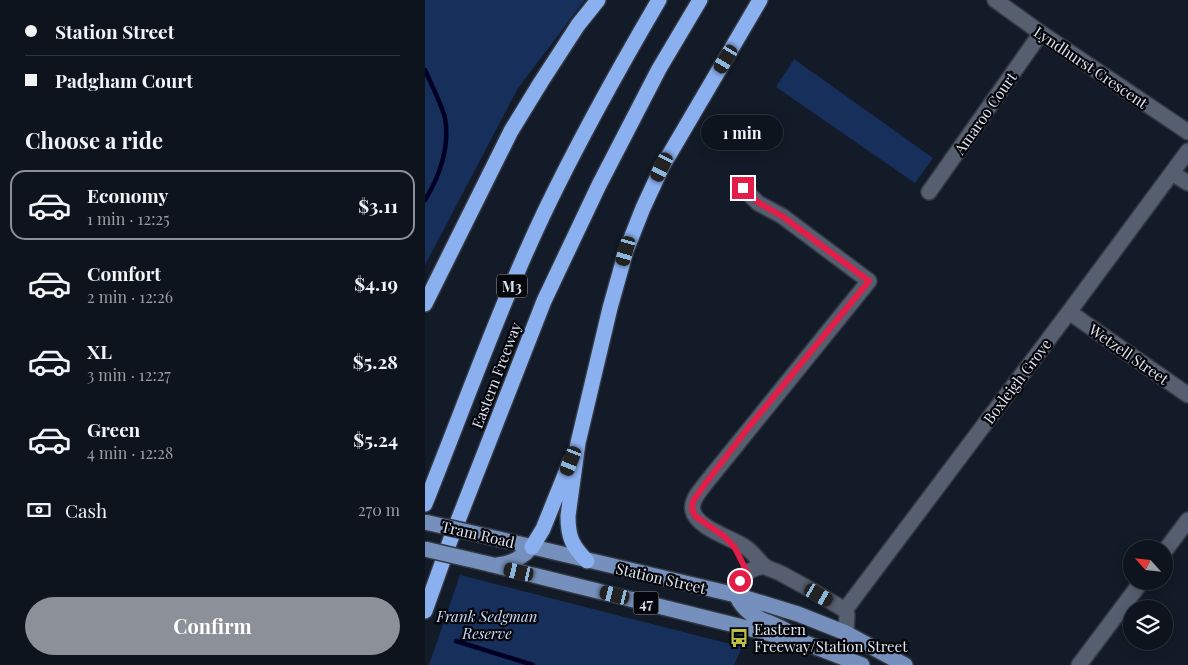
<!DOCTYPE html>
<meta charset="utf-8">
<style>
:root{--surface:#0e141e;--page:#171d27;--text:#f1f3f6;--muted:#9b9ea4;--line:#2e333c;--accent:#8c9099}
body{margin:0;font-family:"Playfair Display",serif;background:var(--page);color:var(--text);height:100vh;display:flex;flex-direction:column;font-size:19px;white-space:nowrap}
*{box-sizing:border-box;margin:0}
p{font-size:16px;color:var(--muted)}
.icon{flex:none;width:28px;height:28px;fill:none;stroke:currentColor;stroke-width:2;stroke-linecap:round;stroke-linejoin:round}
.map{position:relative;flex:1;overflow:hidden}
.details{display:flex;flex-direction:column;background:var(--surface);width:425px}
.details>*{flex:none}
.banner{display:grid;align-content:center;height:110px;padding:0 25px;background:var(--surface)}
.needle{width:32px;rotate:297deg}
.controls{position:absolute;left:698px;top:540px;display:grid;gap:10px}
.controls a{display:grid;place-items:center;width:50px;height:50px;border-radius:50%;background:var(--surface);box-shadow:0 2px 12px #0003,0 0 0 1px var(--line);font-size:25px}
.end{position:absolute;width:22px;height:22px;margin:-11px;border:6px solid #e11d48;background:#fff;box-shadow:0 0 0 2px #fff}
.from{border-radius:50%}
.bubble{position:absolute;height:35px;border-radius:18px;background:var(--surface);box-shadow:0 2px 12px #0003,0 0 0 1px var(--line);font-size:16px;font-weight:700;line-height:35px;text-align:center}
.car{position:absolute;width:15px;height:30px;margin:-15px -8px;border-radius:6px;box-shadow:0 0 4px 1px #0007;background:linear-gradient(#222 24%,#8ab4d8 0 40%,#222 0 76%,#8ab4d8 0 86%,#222 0)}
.banner b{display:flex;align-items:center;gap:18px;height:48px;font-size:19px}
.banner b+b{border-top:1px solid var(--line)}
.banner i{width:12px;height:12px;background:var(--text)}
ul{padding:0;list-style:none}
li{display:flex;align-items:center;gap:15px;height:70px;margin:0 10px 8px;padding:0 15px;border:2px solid transparent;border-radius:15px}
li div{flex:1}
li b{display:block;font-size:19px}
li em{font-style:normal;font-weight:700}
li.selected{border-color:var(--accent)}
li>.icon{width:45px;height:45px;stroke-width:1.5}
h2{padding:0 25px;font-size:22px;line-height:60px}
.pay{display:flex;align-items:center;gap:12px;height:55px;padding:0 25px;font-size:19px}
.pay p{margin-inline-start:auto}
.cta{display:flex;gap:10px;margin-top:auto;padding:10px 25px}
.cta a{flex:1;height:58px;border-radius:30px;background:var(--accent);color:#fff;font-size:20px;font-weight:700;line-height:58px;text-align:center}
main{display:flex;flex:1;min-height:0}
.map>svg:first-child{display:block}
.green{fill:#172f5b}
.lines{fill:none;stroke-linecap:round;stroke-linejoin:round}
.stream{stroke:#000026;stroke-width:4.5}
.street-casing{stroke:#323741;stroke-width:18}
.primary-casing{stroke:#323741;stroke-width:18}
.highway-casing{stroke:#323741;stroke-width:18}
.street{stroke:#555f6f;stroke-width:15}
.primary{stroke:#7590bc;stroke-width:15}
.highway{stroke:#8ab0f0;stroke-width:15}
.primary-bridge-casing{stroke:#323741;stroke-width:18;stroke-linecap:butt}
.primary-bridge{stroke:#7590bc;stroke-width:15}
.route{stroke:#e11d48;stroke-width:6}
.labels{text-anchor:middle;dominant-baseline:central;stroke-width:4.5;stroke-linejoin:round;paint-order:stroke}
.shield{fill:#04060b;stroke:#9da1a9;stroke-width:1}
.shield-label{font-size:14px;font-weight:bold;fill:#dee4ed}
.street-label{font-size:15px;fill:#dee4ed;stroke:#04060b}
.park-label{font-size:15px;font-style:italic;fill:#cadcfa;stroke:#04060b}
.poi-label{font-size:15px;fill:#dee4ed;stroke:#04060b;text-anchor:start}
</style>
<main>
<section class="details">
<div class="banner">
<b><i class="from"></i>Station Street</b>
<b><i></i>Padgham Court</b>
</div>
<h2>Choose a ride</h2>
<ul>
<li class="selected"><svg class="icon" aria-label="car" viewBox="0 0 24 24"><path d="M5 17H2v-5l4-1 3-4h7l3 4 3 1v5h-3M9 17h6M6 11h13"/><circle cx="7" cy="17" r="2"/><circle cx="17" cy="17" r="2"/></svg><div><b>Economy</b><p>1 min · 12:25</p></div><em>$3.11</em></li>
<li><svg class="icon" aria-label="car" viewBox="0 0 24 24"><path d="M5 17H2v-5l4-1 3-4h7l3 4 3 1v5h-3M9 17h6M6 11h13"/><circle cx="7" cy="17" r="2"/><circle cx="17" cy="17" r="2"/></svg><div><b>Comfort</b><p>2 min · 12:26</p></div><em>$4.19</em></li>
<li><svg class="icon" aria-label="car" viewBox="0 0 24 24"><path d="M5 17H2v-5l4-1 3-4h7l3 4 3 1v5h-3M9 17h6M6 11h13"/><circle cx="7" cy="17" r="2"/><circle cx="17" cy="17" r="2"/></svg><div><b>XL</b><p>3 min · 12:27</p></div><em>$5.28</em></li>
<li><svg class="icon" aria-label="car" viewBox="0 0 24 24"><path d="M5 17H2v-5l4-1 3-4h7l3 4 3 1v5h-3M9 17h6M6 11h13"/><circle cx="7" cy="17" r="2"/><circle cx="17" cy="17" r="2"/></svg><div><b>Green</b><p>4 min · 12:28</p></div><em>$5.24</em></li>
</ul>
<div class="pay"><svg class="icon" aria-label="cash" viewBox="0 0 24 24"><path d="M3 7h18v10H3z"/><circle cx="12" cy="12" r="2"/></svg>Cash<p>270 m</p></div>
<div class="cta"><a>Confirm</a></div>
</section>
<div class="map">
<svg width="763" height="665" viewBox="0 0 763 665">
<rect width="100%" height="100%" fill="#131b28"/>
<!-- green -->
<path class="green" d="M0,0H160L93,88L0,265Z
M369,59L508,158L490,183L351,87Z
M35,575L317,647L309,665H4Z"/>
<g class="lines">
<!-- stream -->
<path class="stream" d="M0,70C6,84 16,103 20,118C25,146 15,176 0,200
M31,641L108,665"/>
<!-- street casing -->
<g class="street-casing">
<path id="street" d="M570,0L616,33L763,132
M747,173L763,183
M318,188L333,203L357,216L444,281L280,484C275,491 265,501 268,511C272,528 307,538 320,547C328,552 333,560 339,566C343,569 352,571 357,574C378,585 399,597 420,610L422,615L421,633
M504,192L616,33
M644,312L763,395
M739,552L763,520
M311,595C312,577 323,569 340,566
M420,610L644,312L763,151
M654,665L717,581"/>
</g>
<!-- primary casing -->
<g class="primary-casing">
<path id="primary" d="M74,539L311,595L373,614L421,633L480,665
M64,564L378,642L437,665
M72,565C86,564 97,558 107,547
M311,595C324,622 342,618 365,633"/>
</g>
<!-- highway casing -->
<g class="highway-casing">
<path id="highway" d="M0,304L86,131L116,82L153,25L173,0
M0,504C39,407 74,308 119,213C154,140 193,70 234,0
M107,547L118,529L145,462
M162,561C147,546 143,537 143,516L153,443L185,308L201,251L218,208L237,167L335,0
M0,611L25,541L119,301L174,185L234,69L275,0"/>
</g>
<!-- street -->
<use href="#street" class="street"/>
<!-- primary -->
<use href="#primary" class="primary"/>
<!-- highway -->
<use href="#highway" class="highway"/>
<!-- primary-bridge casing -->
<g class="primary-bridge-casing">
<path id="primary-bridge" d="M0,522L74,539
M0,549L64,564"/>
</g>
<!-- primary-bridge -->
<use href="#primary-bridge" class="primary-bridge"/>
</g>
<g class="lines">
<!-- route -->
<path class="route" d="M315,581L322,572L310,548L300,537L270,516L267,509L268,501L280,484L323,428L444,281L357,216L334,203L318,188"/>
</g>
<!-- icons -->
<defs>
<g id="bus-bare" transform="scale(1.5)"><path d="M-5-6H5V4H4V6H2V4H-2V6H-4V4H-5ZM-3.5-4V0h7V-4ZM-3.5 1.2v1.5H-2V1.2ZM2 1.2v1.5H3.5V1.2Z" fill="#bcbf44" stroke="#04060b" stroke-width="2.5" paint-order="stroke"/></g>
</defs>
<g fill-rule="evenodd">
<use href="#bus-bare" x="314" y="638"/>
</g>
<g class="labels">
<!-- shield labels -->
<g class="shield">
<rect x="72" y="274.5" width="30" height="23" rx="4"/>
<rect x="208.5" y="591.5" width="25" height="23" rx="4"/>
</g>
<g class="shield-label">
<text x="87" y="286">M3</text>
<text x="221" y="603">47</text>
</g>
<!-- street labels -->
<g class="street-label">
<text transform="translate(666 67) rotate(34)">Lyndhurst Crescent</text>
<text transform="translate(560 113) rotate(-55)">Amaroo Court</text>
<text transform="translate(704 354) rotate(35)">Wetzell Street</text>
<text transform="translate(71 375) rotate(-69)">Eastern Freeway</text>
<text transform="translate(592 381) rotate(-53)">Boxleigh Grove</text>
<text transform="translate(53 534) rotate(13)">Tram Road</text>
<text transform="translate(236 578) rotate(13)">Station Street</text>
</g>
<!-- park labels -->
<g class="park-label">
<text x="62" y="616">Frank Sedgman<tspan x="62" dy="17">Reserve</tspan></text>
</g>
<!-- poi labels -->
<g class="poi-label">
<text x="329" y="629">Eastern<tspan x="329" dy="17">Freeway/Station Street</tspan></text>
</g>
</g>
</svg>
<div class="controls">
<a><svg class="needle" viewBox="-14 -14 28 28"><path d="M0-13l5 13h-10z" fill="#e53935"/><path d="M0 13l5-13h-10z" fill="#9b9ea4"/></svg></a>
<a><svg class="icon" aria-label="layers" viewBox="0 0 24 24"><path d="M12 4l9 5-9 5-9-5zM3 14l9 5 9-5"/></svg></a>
</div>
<i class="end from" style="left:315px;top:581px"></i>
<i class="end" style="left:318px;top:188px"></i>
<div class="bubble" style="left:276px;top:115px;width:82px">1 min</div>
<i class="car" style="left:301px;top:59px;rotate:211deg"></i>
<i class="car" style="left:237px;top:167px;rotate:206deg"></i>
<i class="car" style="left:201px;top:251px;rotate:196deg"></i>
<i class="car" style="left:146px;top:461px;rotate:202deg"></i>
<i class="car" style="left:94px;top:572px;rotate:283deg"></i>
<i class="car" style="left:190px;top:595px;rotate:284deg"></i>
<i class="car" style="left:394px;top:595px;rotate:120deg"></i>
</div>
</main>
